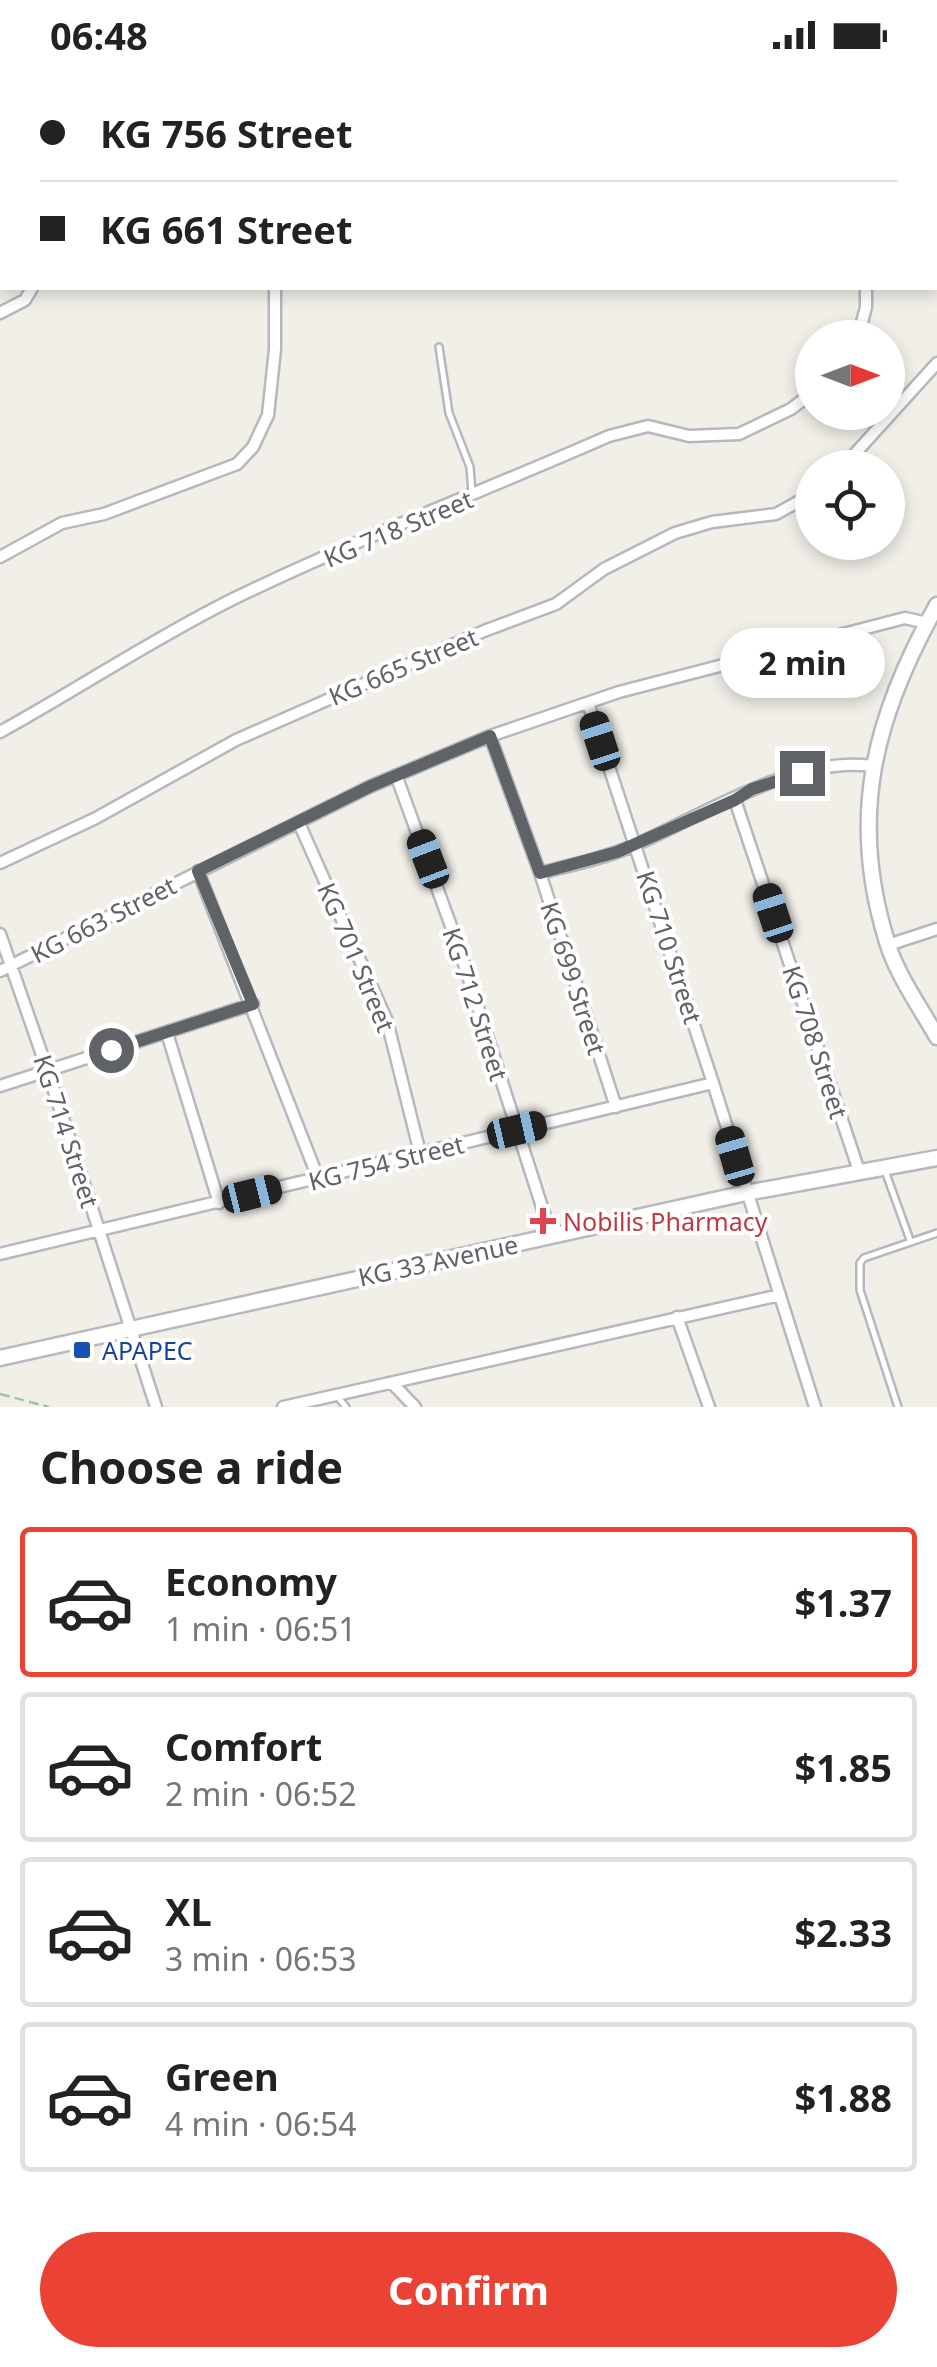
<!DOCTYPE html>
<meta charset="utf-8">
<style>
:root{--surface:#fff;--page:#f2f2f2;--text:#222;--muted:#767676;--line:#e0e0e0;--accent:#ea4335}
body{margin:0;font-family:"Noto Sans",sans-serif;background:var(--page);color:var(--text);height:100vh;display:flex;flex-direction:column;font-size:38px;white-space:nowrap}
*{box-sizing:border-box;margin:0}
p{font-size:32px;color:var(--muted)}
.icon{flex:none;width:55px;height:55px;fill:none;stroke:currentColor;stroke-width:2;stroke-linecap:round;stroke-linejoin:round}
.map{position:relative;height:1337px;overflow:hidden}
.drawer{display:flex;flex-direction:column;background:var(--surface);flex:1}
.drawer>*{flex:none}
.guide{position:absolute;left:0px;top:0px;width:938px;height:220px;box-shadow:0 5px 15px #0003;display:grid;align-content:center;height:220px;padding:0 40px;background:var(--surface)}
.needle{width:65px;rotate:90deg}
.buttons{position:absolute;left:795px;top:250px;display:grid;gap:20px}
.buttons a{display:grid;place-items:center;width:110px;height:110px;border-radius:50%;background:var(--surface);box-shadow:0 5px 15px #0003;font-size:50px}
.end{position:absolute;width:45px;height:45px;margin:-22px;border:12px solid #5f6368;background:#fff;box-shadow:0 0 0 5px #fff}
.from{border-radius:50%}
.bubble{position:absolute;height:70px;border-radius:35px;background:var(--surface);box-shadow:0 5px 15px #0003;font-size:32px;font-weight:700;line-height:70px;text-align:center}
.car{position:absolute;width:30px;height:60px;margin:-30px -15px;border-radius:12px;box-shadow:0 0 8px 2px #0007;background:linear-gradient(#222 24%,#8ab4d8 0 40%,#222 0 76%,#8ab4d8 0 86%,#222 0)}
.guide b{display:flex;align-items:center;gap:35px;height:95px;font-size:38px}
.guide b+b{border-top:2px solid var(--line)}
.guide i{width:25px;height:25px;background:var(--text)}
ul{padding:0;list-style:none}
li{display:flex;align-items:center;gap:30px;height:150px;margin:0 20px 15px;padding:0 20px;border:5px solid var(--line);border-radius:10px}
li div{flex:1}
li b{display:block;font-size:38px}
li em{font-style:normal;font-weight:700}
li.on{border-color:var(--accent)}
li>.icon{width:90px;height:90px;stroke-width:1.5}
h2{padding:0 40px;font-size:45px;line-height:120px}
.primary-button{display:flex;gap:20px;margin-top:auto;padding:20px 40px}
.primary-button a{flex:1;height:115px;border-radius:60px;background:var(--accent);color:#fff;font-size:40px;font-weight:700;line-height:115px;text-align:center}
.status{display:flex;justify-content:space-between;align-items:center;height:70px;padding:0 50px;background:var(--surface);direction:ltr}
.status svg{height:28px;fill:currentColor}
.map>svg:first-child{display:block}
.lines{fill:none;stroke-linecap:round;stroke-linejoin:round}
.service-casing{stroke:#b5b8bc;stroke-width:10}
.minor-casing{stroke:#b5b8bc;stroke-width:15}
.secondary-casing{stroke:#b6babf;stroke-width:19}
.path{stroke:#9cc7a9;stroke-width:2.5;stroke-dasharray:10 5;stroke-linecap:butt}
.service{stroke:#fff;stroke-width:5}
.minor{stroke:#fff;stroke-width:10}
.secondary{stroke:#fff;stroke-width:14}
.route{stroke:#5f6368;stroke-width:12}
.health-dot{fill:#e0444e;stroke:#fff;stroke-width:4}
.transit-dot{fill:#1a4fb4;stroke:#fff;stroke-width:4}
.labels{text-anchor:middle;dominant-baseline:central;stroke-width:8;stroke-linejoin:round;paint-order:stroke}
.street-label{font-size:25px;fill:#5f6368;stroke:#fff}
.health-label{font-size:25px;fill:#be3a42;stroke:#fff;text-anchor:start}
.transit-label{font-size:25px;fill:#164399;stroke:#fff;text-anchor:start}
</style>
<div class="status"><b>06:48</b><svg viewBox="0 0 49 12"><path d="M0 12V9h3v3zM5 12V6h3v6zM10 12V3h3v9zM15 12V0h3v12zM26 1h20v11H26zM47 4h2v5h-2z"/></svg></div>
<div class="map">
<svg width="937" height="1337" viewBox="0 0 937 1337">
<rect width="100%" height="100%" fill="#f1efe8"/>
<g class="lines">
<!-- service casing -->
<g class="service-casing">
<path id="service" d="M439,277L449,343L470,397L472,423
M884,1098L910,1170
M337,1326L346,1337
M898,1337L860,1220V1193L864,1188L937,1163"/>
</g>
<!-- minor casing -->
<g class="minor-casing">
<path id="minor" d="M214,0L216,2
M822,0L827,2
M249,2L252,0
M491,2V0
M0,68L2,69
M935,73L937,75
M0,133L2,134
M0,243L25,230L32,218
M858,268L866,237V218
M842,398L937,293
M0,487L62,453L104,444L237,394L253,377L268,345L275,279V218
M588,633L713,1013L815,1337
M0,662C78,619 151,570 231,530C354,470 484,421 609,366L648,356L689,366L739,364L791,339L812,323
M490,666L540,803L616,1037
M396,705L459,878L551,1165
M735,730L859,1101
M299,753L387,951L420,1083
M0,793L96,748L236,670L484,561L556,534L604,499L675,463L712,452L776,444L812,424
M198,801L318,1108
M540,803C572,795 605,788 635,775C704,745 796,685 872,696
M0,864L48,1002L156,1337
M888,875L937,859
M0,901L371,716L490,666L619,622L785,579L905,548L927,553
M167,963L219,1133
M0,1016L253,934
M0,1184L713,1013
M677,1247L709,1337
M393,1314L415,1337
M283,1337L780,1225"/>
</g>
<!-- secondary casing -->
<g class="secondary-casing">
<path id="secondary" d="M937,535C874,647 848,747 887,872C897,905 920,937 937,967
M0,1288L746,1123L937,1088"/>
</g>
<!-- path -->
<path class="path" d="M0,1324L49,1337"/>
<!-- service -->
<use href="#service" class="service"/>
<!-- minor -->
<use href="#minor" class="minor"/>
<!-- secondary -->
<use href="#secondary" class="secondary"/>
</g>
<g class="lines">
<!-- route -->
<path class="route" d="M111,980L253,934L198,801L371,716L490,666L540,803L617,782L735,730L752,719L802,703"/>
</g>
<!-- markers -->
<path class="health-dot" d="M538 1136h10v10h10v10h-10v10h-10v-10h-10v-10h10z"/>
<rect class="transit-dot" x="72" y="1270" width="20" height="20" rx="5"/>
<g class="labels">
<!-- street labels -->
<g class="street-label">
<text transform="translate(398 458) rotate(-23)">KG 718 Street</text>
<text transform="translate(403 596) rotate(-23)">KG 665 Street</text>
<text transform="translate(103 849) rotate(-27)">KG 663 Street</text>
<text transform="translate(670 877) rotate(72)">KG 710 Street</text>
<text transform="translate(357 887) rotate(67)">KG 701 Street</text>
<text transform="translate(574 908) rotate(72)">KG 699 Street</text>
<text transform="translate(476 934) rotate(72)">KG 712 Street</text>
<text transform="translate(816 972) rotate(72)">KG 708 Street</text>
<text transform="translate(67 1061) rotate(72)">KG 714 Street</text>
<text transform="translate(386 1092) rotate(-14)">KG 754 Street</text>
<text transform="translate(438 1190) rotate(-12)">KG 33 Avenue</text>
</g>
<!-- health labels -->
<g class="health-label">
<text x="563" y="1151">Nobilis Pharmacy</text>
</g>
<!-- transit labels -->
<g class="transit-label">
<text x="102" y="1280">APAPEC</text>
</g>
</g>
</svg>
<div class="buttons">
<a><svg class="needle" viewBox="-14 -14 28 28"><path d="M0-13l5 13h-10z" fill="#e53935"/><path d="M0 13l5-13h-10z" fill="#767676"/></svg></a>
<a><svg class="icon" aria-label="locate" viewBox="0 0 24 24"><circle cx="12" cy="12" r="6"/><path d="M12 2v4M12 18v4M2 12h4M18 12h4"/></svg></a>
</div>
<i class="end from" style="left:111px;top:980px"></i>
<i class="end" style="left:802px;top:703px"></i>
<div class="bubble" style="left:720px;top:558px;width:165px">2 min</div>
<i class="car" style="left:600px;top:671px;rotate:342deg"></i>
<i class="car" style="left:428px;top:789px;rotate:339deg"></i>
<i class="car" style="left:773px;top:843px;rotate:342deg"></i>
<i class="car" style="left:517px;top:1060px;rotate:77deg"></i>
<i class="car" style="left:735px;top:1086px;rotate:344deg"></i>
<i class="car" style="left:252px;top:1124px;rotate:76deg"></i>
<div class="guide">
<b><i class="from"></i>KG 756 Street</b>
<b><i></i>KG 661 Street</b>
</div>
</div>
<section class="drawer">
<h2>Choose a ride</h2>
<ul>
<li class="on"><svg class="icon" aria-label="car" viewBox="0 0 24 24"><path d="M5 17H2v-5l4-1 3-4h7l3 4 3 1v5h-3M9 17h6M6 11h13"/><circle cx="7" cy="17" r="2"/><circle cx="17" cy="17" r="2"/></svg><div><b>Economy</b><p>1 min · 06:51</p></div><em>$1.37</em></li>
<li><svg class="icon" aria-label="car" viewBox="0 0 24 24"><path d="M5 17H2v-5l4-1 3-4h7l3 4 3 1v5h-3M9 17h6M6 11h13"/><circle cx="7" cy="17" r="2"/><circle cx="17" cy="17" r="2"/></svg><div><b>Comfort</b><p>2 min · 06:52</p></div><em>$1.85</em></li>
<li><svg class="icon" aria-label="car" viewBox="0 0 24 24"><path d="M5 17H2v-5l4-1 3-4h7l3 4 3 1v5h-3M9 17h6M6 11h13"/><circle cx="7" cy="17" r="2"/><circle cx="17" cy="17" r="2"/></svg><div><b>XL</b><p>3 min · 06:53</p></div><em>$2.33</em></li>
<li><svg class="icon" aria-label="car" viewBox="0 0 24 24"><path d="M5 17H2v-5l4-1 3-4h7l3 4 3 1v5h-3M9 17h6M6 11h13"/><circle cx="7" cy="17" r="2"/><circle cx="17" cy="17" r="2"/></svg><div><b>Green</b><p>4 min · 06:54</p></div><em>$1.88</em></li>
</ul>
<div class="primary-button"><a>Confirm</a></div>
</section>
